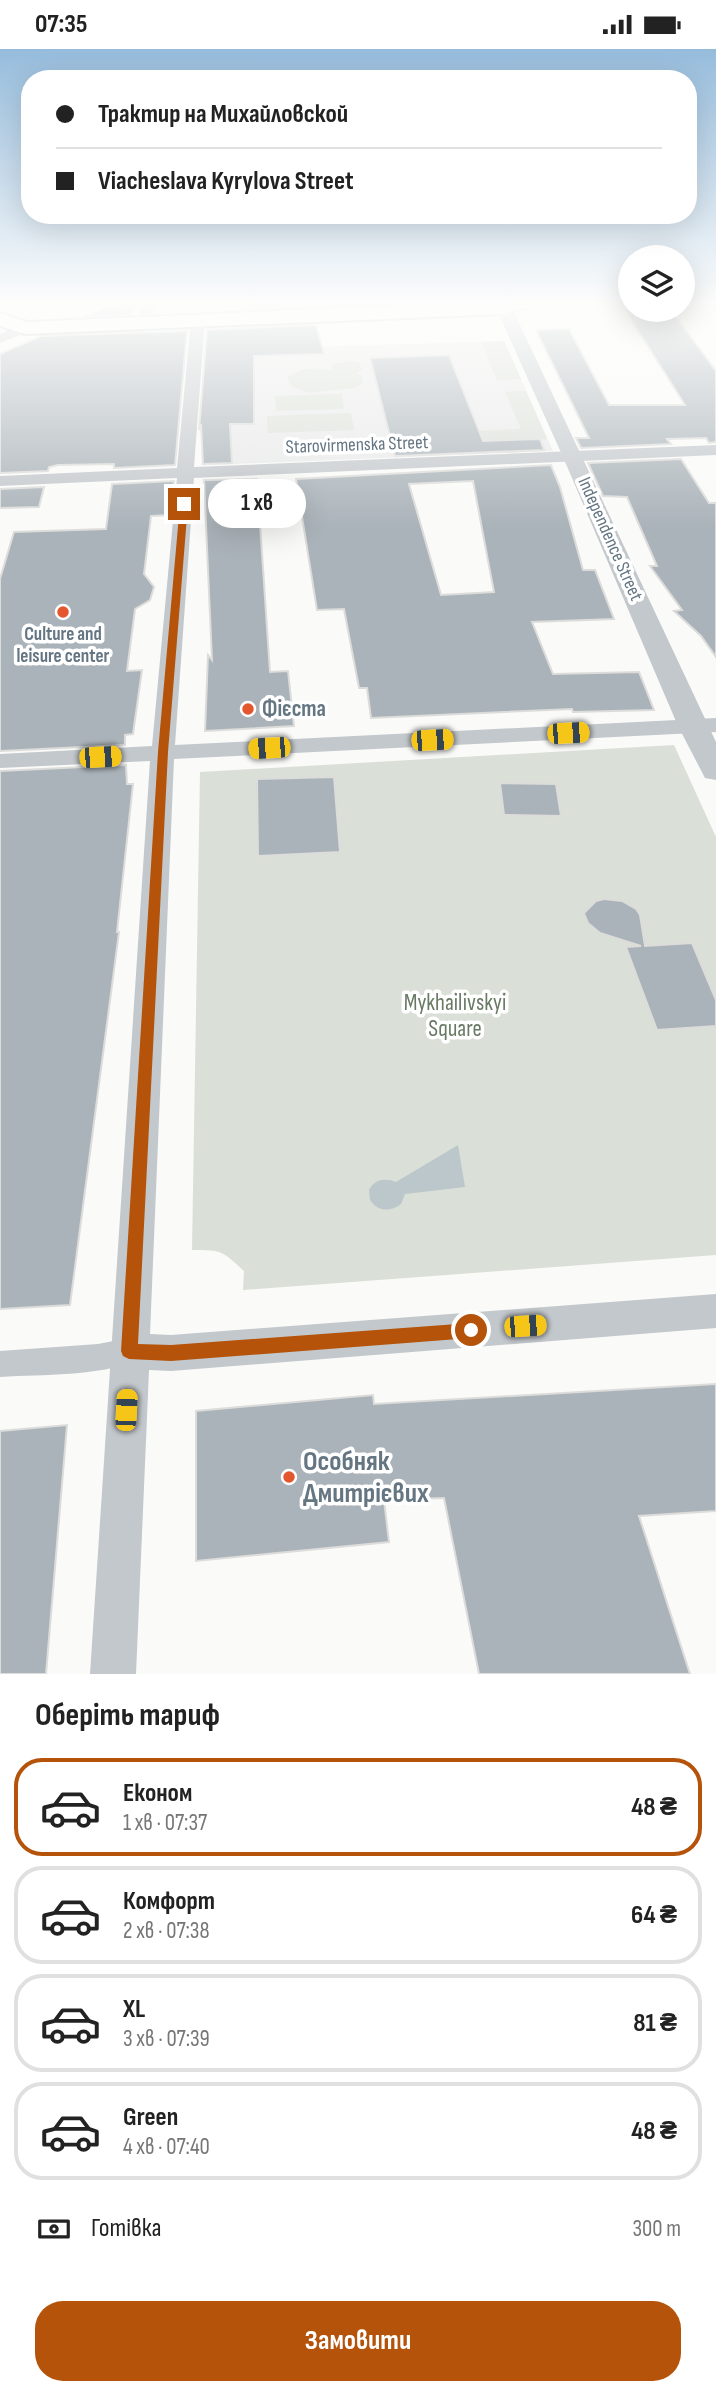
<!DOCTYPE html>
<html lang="uk">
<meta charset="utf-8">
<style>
:root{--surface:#fff;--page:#f6f6f6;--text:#222;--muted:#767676;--line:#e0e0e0;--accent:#b45309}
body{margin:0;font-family:"Sofia Sans Condensed",sans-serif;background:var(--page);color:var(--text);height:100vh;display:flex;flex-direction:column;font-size:26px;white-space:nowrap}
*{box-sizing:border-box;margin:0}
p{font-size:23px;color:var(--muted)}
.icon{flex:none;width:38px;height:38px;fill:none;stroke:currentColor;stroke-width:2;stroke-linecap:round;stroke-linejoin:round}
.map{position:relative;height:1625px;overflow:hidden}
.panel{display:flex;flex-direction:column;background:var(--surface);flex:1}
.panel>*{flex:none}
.guide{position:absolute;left:21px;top:21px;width:676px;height:154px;border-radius:28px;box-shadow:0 7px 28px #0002;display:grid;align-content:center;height:154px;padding:0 35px;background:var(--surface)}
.buttons{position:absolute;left:618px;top:196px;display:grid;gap:14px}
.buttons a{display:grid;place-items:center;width:77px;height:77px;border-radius:50%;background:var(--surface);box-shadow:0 7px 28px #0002;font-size:35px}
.end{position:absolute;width:32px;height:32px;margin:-16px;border:9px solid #b45309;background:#fff;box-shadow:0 0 0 4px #fff}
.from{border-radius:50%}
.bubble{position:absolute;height:49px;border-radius:24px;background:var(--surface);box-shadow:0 7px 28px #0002;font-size:23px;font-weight:700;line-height:49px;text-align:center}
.car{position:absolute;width:21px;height:42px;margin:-21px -10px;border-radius:9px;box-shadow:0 0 5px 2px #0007;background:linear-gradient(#f5c518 24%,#345 0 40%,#f5c518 0 76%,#345 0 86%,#f5c518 0)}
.guide b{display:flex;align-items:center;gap:24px;height:66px;font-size:26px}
.guide b+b{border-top:2px solid var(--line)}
.guide i{width:18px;height:18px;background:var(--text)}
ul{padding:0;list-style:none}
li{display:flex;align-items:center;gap:21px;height:98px;margin:0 14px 10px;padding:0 21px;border:4px solid var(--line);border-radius:28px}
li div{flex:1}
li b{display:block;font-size:26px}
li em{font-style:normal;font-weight:700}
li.selected{border-color:var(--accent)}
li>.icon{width:63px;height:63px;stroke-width:1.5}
h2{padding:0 35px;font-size:32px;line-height:84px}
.pay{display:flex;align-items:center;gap:18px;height:77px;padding:0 35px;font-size:26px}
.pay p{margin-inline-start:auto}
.cta{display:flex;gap:14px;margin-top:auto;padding:14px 35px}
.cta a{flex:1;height:80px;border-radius:28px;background:var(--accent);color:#fff;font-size:28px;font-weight:700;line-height:80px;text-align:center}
.status{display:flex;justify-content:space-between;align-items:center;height:49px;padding:0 35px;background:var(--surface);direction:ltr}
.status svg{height:19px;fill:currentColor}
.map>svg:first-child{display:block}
.built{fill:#e8e9e9}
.green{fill:#dadfd7}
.water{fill:#bbc7cb}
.building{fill:#aab3b9;stroke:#dcdcda;stroke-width:2;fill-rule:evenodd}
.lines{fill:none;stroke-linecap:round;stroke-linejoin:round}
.secondary-casing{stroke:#b3babf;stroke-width:4}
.pedestrian{fill:#c3c8cc;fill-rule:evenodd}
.minor{fill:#c3c8cc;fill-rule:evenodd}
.tertiary{fill:#c3c8cc;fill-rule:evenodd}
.secondary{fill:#fff;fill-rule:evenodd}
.route{fill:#b45309}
.poi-dot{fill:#e4572e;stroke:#fff;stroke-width:2.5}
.labels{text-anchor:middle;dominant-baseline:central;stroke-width:7;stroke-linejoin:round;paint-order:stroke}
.far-street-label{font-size:19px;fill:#657683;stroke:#fff}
.far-poi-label{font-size:19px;font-weight:bold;fill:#657683;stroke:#fff}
.poi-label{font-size:23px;font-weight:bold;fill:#657683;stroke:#fff;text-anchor:start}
.park-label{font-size:23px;fill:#687a64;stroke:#fff}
.near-poi-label{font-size:28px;font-weight:bold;fill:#657683;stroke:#fff;text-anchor:start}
</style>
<div class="status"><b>07:35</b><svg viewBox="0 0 49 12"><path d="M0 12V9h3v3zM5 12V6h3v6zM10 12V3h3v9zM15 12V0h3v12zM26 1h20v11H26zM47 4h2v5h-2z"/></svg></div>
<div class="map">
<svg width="716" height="1625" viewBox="0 0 716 1625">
<rect width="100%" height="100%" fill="#fafaf8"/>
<!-- built -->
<path class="built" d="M504,292L553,402L210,416L216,301Z"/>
<!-- green -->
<path class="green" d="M241,252H500L499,255L236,266L240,258L248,256Z
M504,292L521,330L497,331L481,293Z
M351,312L359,313L362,321L357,324L362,327L363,334L354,339L308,344L292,337L287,328L304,320L332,321L331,315Z
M526,342L547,390L522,391L527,403L455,405L448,383L521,380L505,343Z
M342,345L344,360L276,362L275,347Z
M351,364L354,381L268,384L267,367Z
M674,696L716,788V1206L243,1241L244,1222C222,1202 223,1201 192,1201L200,723Z"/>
<!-- water -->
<path class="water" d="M458,1096L465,1138L405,1145L401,1155C390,1163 378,1163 370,1151L369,1141C375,1130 385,1129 396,1133Z"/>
<!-- building -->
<path class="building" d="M120,252H136L130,266L84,268Z
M625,261H671L716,322V393L709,394L706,389L667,390L671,395L581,399L576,389H589L536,281L569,280L609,356H685Z
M316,276L324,305L254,307V375H230L232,414L203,415L201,375L199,381L207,281Z
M187,282L175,416L114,419V415L58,416L49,418L48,422L0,424V305L41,287Z
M449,306L483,392L540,390L544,401L395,407L370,309Z
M681,410L709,454H716V608L701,587L674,562L682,561L650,517H657L627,448L603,447L588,414Z
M551,416L560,438L583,521H595L614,570L532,573L553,625L639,623L654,661L573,663L572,660L371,669L367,639H359L344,560L317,561L296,430ZM473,432L494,543L441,546L409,435Z
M257,430L270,623L288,622L294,677L205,682L208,606L212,611L204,431Z
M174,432L171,466L151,467L144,525L154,538L150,551L135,560L127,622L142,621L133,685L125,686V696L0,702V530L14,483L106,480L112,435Z
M44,438L39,458L0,459V440Z
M126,716L127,735H133L117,883H119L70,1256L0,1260V722Z
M334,728L340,803L258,807L257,730Z
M500,734L556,735L561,767L504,766Z
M604,850L622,852L636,860L640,866L645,897L692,894L716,951V977L657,981L626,898L641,897L600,884L588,874L584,864L596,852Z
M716,1335V1462L639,1467L690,1625H479L444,1449L384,1451L389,1493L196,1512V1362L373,1346L374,1355Z
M67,1376L46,1625H0V1382Z"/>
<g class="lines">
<!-- secondary casing -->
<g class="secondary-casing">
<path id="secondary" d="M507,252H536L533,256L504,265L25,285L0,277V264L27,273Z"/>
</g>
<!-- pedestrian -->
<path class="pedestrian" d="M129,1289L139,1293L143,1302L139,1311C96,1328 45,1325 0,1328V1302L98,1295Z"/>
<!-- minor -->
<path class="minor" d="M144,252H156L149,275L142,279L135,275Z
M198,267L205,271L194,418L716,396V406L194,429L175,696L716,669V683L174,710L150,1285L171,1286L716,1245V1279L171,1322L149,1321L136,1625H90L150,712L0,719V705L152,697L177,429L0,437V427L177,419L191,271Z
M25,275L32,279L30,282L0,294V285Z"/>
<!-- tertiary -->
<path class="tertiary" d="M504,254L512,259L716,693V731L705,729L678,677L563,408L496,259Z"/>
<!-- secondary -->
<use href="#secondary" class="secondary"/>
</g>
<!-- sky -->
<linearGradient id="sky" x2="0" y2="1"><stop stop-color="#96bcdc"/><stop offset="0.53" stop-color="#fdfdfc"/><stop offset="1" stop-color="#fdfdfc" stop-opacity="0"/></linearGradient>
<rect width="716" height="479" fill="url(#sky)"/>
<!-- route -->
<path class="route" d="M184,453L188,455L168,703L138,1295L171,1296L471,1274L476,1276L479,1281L476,1287L471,1289L171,1312L129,1310L123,1307L121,1302L158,703L180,455Z"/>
<!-- markers -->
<g class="poi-dot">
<circle cx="63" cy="563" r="7"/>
<circle cx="248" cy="660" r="7"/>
<circle cx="289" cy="1428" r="7"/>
</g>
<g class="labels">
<!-- far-street labels -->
<g class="far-street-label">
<text transform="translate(357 396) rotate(-2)">Starovirmenska Street</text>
<text transform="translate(610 490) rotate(66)">Independence Street</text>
</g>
<!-- far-poi labels -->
<g class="far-poi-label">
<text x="63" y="585">Culture and<tspan x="63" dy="22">leisure center</tspan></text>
</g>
<!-- poi labels -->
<g class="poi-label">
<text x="262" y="660">Фієста</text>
</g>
<!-- park labels -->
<g class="park-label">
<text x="455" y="954">Mykhailivskyi<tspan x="455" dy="26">Square</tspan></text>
</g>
<!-- near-poi labels -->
<g class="near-poi-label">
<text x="303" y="1412">Особняк<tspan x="303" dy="32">Дмитрієвих</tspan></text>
</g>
</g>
</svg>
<div class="buttons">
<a><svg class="icon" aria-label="layers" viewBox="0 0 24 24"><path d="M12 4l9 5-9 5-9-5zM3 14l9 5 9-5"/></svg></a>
</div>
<i class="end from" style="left:471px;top:1281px"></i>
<i class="end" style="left:184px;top:455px"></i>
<div class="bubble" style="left:208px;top:430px;width:98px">1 хв</div>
<i class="car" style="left:568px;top:684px;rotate:87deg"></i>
<i class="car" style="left:432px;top:691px;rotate:87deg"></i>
<i class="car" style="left:269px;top:699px;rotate:267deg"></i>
<i class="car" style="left:100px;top:708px;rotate:87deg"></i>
<i class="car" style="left:525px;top:1277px;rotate:86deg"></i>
<i class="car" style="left:126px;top:1361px;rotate:3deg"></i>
<div class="guide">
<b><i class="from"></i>Трактир на Михайловской</b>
<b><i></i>Viacheslava Kyrylova Street</b>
</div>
</div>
<section class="panel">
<h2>Оберіть тариф</h2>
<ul>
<li class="selected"><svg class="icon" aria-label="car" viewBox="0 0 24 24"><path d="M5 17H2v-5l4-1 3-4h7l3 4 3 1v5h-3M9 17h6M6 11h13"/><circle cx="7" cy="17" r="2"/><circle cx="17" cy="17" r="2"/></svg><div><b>Економ</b><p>1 хв · 07:37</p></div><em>48 ₴</em></li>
<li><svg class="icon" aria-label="car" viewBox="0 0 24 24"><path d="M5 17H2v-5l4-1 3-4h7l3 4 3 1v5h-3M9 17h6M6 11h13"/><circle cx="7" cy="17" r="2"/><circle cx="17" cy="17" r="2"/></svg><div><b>Комфорт</b><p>2 хв · 07:38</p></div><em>64 ₴</em></li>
<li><svg class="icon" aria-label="car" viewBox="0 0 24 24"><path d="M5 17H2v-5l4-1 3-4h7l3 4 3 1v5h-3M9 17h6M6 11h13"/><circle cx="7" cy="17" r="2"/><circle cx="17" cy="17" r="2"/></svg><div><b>XL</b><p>3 хв · 07:39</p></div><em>81 ₴</em></li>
<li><svg class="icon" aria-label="car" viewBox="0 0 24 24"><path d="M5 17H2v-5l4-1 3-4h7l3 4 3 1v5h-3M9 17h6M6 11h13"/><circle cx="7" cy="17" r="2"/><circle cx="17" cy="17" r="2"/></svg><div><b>Green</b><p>4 хв · 07:40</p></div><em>48 ₴</em></li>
</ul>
<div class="pay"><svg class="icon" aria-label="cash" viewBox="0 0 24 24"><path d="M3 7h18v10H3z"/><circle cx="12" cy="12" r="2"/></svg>Готівка<p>300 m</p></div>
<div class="cta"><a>Замовити</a></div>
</section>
